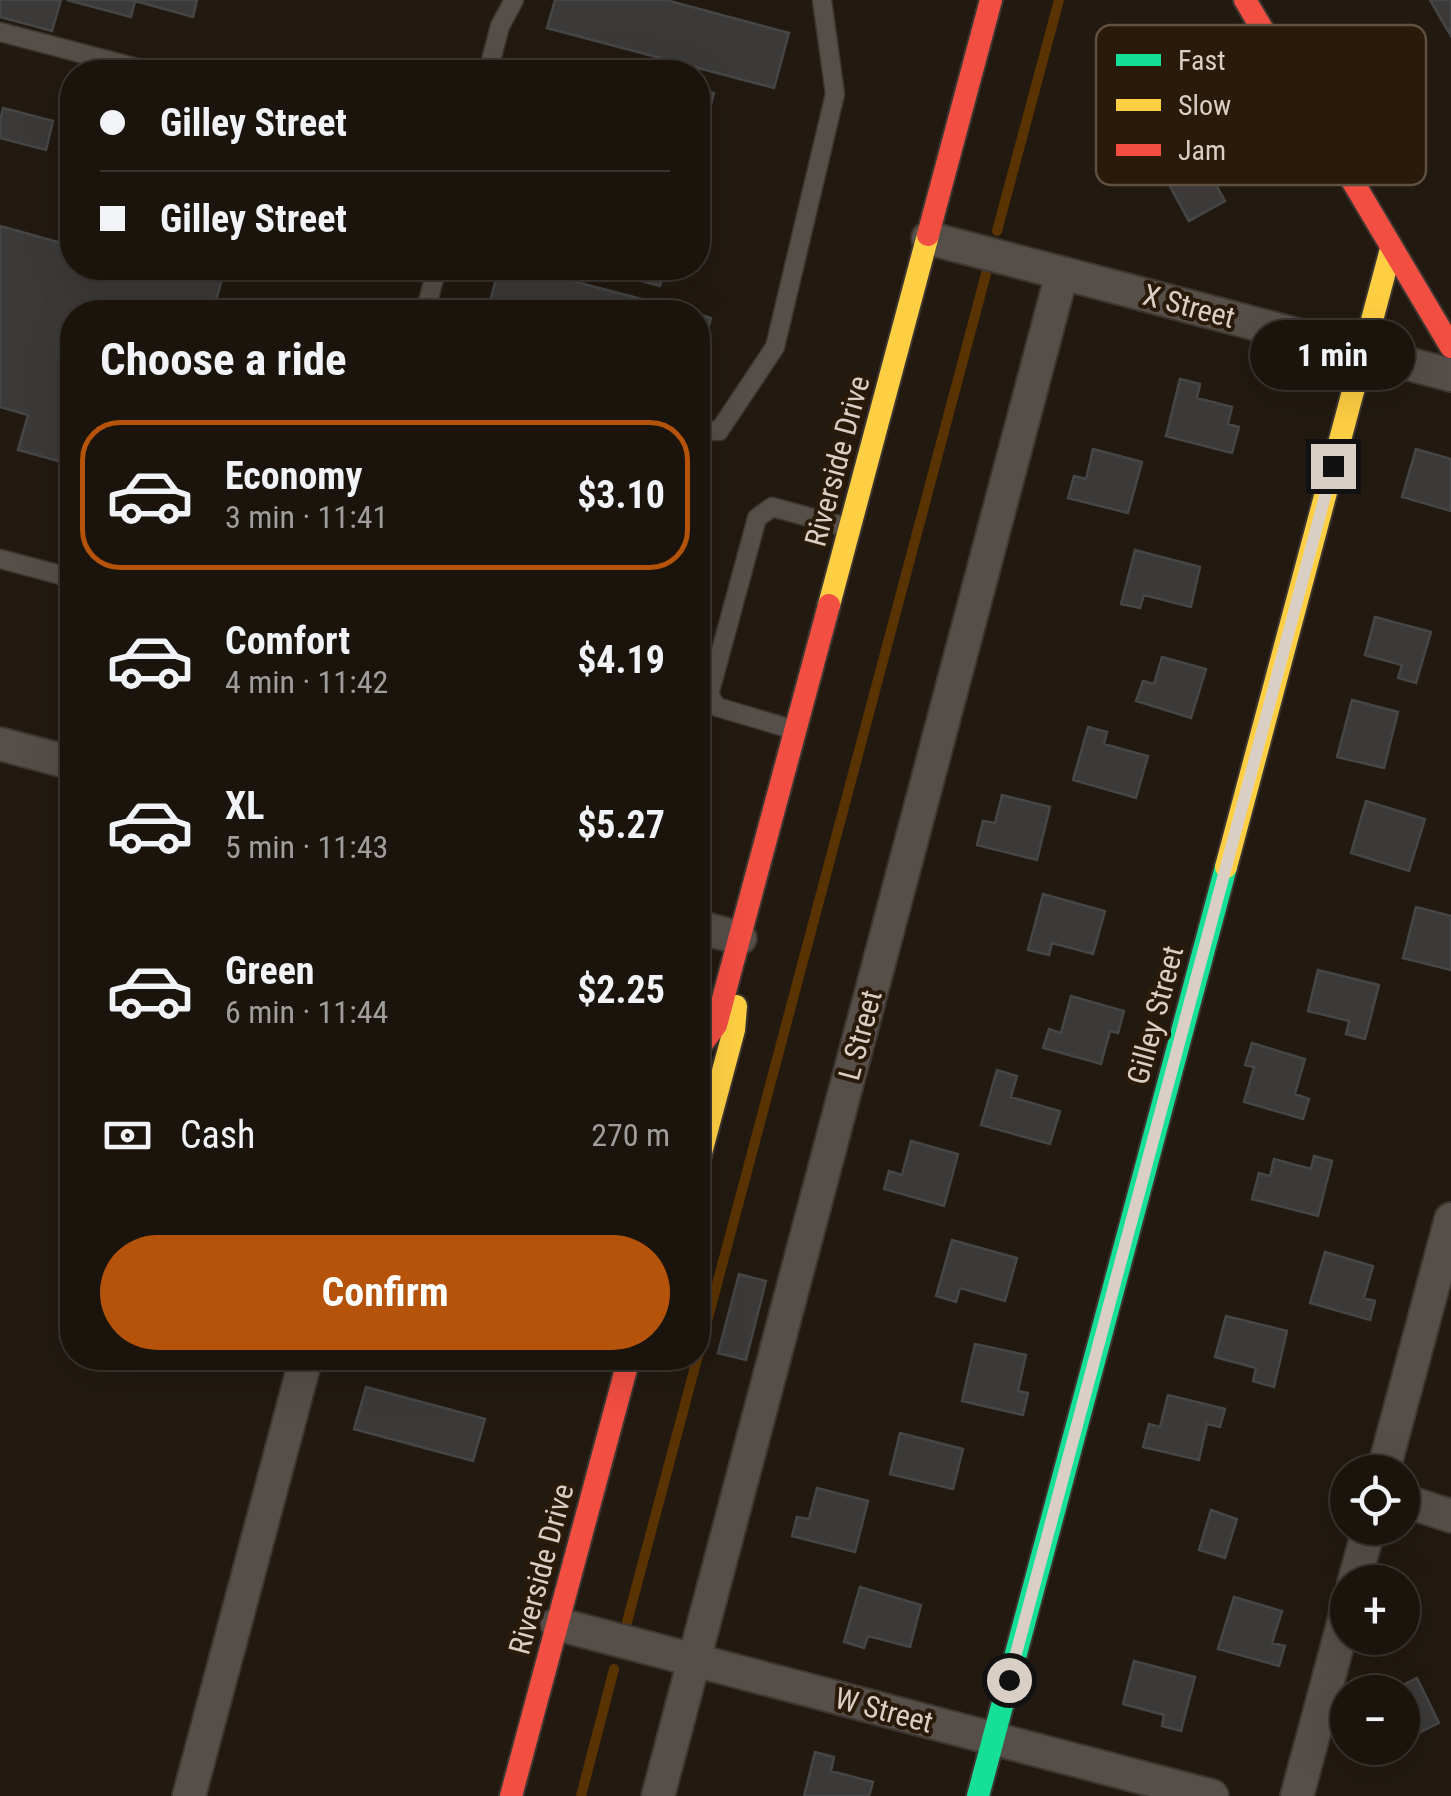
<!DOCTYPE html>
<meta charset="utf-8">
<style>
:root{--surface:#1a140d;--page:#231d16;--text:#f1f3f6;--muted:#9f9e9d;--line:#38332e;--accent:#b45309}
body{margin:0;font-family:"Roboto Condensed",sans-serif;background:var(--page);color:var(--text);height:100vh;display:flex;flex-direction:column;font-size:38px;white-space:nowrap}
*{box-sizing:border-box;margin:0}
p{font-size:32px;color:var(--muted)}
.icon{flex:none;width:55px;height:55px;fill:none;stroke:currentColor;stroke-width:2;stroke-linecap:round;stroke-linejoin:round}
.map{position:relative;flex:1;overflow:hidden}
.side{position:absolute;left:60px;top:300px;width:650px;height:1070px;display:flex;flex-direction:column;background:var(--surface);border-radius:40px;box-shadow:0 10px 40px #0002,0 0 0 2px var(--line)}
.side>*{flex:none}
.guide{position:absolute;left:60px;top:60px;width:650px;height:220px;border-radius:40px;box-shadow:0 10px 40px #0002,0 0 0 2px var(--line);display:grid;align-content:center;height:220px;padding:0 40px;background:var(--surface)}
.controls{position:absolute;left:1330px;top:1455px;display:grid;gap:20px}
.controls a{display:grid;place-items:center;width:90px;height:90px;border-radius:50%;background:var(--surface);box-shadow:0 10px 40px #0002,0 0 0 2px var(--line);font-size:50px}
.end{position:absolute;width:45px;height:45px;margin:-22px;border:12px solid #dacfc5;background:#111;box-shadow:0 0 0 5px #111}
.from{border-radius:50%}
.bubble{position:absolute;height:70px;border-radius:35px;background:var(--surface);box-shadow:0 10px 40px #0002,0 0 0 2px var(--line);font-size:32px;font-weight:700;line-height:70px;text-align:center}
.guide b{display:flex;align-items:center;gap:35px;height:95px;font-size:38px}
.guide b+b{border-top:2px solid var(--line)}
.guide i{width:25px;height:25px;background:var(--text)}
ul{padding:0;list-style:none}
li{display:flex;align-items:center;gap:30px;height:150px;margin:0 20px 15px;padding:0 20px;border:5px solid transparent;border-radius:40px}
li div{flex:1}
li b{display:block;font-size:38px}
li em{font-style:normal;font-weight:700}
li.selected{border-color:var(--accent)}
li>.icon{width:90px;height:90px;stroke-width:1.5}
h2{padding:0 40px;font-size:45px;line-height:120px}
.pay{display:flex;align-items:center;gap:25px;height:110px;padding:0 40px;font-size:38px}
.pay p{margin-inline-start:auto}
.button{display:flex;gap:20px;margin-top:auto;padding:20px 40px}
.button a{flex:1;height:115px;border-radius:60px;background:var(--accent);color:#fff;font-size:40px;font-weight:700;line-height:115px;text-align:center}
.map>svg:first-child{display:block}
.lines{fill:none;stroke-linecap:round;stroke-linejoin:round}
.stream{stroke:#5a3302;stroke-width:10}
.building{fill:#3c3a39;stroke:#464646;stroke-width:2.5}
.lane-casing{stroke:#3d3630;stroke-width:21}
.street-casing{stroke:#3d3630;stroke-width:36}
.fast-casing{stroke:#3d3630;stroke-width:26}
.slow-casing{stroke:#3d3630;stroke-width:26}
.jam-casing{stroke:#3d3630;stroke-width:26}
.lane{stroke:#564e48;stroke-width:18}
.street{stroke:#564e48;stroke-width:32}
.fast{stroke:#16e098;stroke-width:22}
.slow{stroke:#ffcf43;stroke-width:22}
.jam{stroke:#f24e42;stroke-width:22}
.route{stroke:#dacfc5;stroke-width:12}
.labels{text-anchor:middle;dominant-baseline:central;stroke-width:8;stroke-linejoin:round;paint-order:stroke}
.street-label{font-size:30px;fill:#dacfc5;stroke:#2a1a09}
.key{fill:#2a1a09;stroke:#5f5041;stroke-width:2.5}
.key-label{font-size:28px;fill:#dacfc5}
</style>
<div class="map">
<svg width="1451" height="1796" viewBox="0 0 1451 1796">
<rect width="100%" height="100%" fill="#221a11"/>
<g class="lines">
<!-- stream -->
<path class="stream" d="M997,231L1059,0
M627,1622L986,274
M581,1796L614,1669"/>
</g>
<!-- building -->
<path class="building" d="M0,0H61L52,31L0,17Z
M67,0H197L193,17L135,1L131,17Z
M555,0H666L789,33L774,88L547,28Z
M1430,0H1451V36Z
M698,88L714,93L698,151Z
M3,108L53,121L46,150L0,138V122Z
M1192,141L1225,201L1189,221L1156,161Z
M0,226L72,246V268H225L213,312H72V428L67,427L58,461L18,450L28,415L0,407Z
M499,268H523L691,312H487Z
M592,268H665L660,286Z
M698,314L711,318L698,368Z
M1180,379L1200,384L1197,398L1232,407L1228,424L1239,427L1232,453L1166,436Z
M1093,449L1142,462L1128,513L1068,498L1074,476L1086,479Z
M1416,449L1451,459V511L1402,497Z
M1135,550L1200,567L1191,607L1144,595L1140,608L1121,604Z
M1375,617L1431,632L1416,683L1398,678L1402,665L1365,655Z
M1162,657L1206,669L1191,718L1136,701L1143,681L1154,684Z
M1352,700L1398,712L1384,768L1337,757Z
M1088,727L1107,732L1104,744L1148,756L1136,798L1073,780Z
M1002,795L1050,807L1037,860L977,845L983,821L995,823Z
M1366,801L1425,819L1409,871L1351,853Z
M1043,894L1105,911L1093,954L1052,943L1049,955L1028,950Z
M1416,907L1451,916V970L1403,958Z
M1318,970L1379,985L1365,1039L1346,1034L1349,1021L1308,1011Z
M1071,996L1124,1011L1118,1033L1110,1031L1101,1064L1043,1048L1049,1029L1061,1033Z
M1252,1043L1305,1059L1295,1094L1309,1099L1303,1119L1244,1102L1254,1067L1245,1065Z
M997,1070L1017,1076L1011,1097L1060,1111L1050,1144L981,1125Z
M911,1141L958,1154L944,1206L884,1189L889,1171L902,1175Z
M1314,1156L1332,1161L1318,1216L1252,1199L1259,1173L1270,1176L1274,1159L1311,1169Z
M952,1240L1017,1258L1005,1301L960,1288L956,1302L936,1296Z
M1325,1252L1373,1266L1364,1298L1375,1301L1370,1320L1310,1303Z
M739,1274L766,1281L746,1360L718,1353Z
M1226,1316L1287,1331L1274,1387L1253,1381L1256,1368L1215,1357Z
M975,1344L1026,1355L1018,1391L1028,1393L1023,1415L962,1401Z
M366,1387L485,1419L473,1461L354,1429Z
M1168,1395L1225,1409L1220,1427L1207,1424L1199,1460L1143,1447L1149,1424L1160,1427Z
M900,1433L963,1449L953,1489L890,1474Z
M817,1488L868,1501L855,1552L792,1536L797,1517L809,1519Z
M1211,1510L1237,1519L1225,1558L1199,1550Z
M860,1587L921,1605L910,1647L868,1636L864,1648L844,1642Z
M1234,1597L1282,1611L1272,1643L1285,1646L1279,1666L1218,1649Z
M1134,1661L1195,1677L1181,1731L1162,1726L1164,1715L1123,1704Z
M1417,1678L1439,1723L1402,1741V1692H1389Z
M815,1752L834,1757L831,1771L873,1782L869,1796H804Z"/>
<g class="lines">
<!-- lane casing -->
<g class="lane-casing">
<path id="lane" d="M0,32L141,69
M488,72L500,26L514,0
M425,312L437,268
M698,430L719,431L775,347L835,94L822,0
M0,559L72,578
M795,730L717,707L709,695L757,518L772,507L846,527"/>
</g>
<!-- street casing -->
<g class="street-casing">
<path id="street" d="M928,238L1451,375
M0,744L72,763
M698,927L740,938
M1383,1472L1451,1219
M1402,1500L1451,1516
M1354,1582L1369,1528
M557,1624L1212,1796
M189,1796L306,1358
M658,1796L1062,273
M1297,1796L1348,1606"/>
</g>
<!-- fast casing -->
<g class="fast-casing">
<path id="fast" d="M978,1796L1226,867"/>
</g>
<!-- slow casing -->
<g class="slow-casing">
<path id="slow" d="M829,605L928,235
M1226,867L1391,249
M698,1164L734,1030L736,1006"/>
</g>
<!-- jam casing -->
<g class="jam-casing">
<path id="jam" d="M1245,0L1451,347
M928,235L991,0
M698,1049L716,1025L829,605
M511,1796L629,1358"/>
</g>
<!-- lane -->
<use href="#lane" class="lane"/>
<!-- street -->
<use href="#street" class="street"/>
<!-- fast -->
<use href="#fast" class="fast"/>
<!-- slow -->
<use href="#slow" class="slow"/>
<!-- jam -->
<use href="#jam" class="jam"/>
</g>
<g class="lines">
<!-- route -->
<path class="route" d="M1009,1680L1333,466"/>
</g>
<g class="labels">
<!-- street labels -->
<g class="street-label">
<text transform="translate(1189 306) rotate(15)">X Street</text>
<text transform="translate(837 461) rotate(-75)">Riverside Drive</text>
<text transform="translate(1155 1015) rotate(-75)">Gilley Street</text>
<text transform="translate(860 1035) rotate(-75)">L Street</text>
<text transform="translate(541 1569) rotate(-75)">Riverside Drive</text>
<text transform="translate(884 1710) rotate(15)">W Street</text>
</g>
</g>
<!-- legend -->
<rect x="1096" y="25" width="330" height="160" rx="15" class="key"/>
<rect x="1116" y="54" width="45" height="12" fill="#16e098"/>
<rect x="1116" y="99" width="45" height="12" fill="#ffcf43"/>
<rect x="1116" y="144" width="45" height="12" fill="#f24e42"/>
<g class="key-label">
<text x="1178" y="70">Fast</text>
<text x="1178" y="115">Slow</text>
<text x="1178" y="160">Jam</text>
</g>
</svg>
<div class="controls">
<a><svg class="icon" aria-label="locate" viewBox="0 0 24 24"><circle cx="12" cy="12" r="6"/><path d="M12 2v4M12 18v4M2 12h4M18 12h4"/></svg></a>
<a>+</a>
<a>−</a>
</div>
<i class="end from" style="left:1009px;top:1680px"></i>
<i class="end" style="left:1333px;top:466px"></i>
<div class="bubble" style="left:1250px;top:320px;width:165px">1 min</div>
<div class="guide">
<b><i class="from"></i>Gilley Street</b>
<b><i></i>Gilley Street</b>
</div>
<section class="side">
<h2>Choose a ride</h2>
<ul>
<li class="selected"><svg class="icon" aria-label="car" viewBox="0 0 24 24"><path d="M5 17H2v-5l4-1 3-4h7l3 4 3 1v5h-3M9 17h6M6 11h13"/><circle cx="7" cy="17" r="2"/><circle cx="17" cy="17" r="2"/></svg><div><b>Economy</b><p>3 min · 11:41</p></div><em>$3.10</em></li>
<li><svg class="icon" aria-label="car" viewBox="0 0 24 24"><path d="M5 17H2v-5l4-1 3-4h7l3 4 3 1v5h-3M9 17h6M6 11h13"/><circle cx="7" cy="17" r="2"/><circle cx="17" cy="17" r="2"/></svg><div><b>Comfort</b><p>4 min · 11:42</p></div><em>$4.19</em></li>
<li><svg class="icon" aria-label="car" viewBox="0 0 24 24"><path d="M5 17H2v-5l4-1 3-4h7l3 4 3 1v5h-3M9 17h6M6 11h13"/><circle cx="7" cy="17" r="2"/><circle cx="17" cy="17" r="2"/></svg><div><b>XL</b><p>5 min · 11:43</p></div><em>$5.27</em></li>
<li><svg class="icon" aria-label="car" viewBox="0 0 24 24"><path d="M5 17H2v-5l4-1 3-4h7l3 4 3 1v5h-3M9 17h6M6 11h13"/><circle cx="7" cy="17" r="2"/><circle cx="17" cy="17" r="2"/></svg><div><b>Green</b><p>6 min · 11:44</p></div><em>$2.25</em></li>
</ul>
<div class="pay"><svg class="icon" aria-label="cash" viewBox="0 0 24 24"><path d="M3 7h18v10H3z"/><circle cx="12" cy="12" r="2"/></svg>Cash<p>270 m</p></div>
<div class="button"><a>Confirm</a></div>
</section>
</div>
